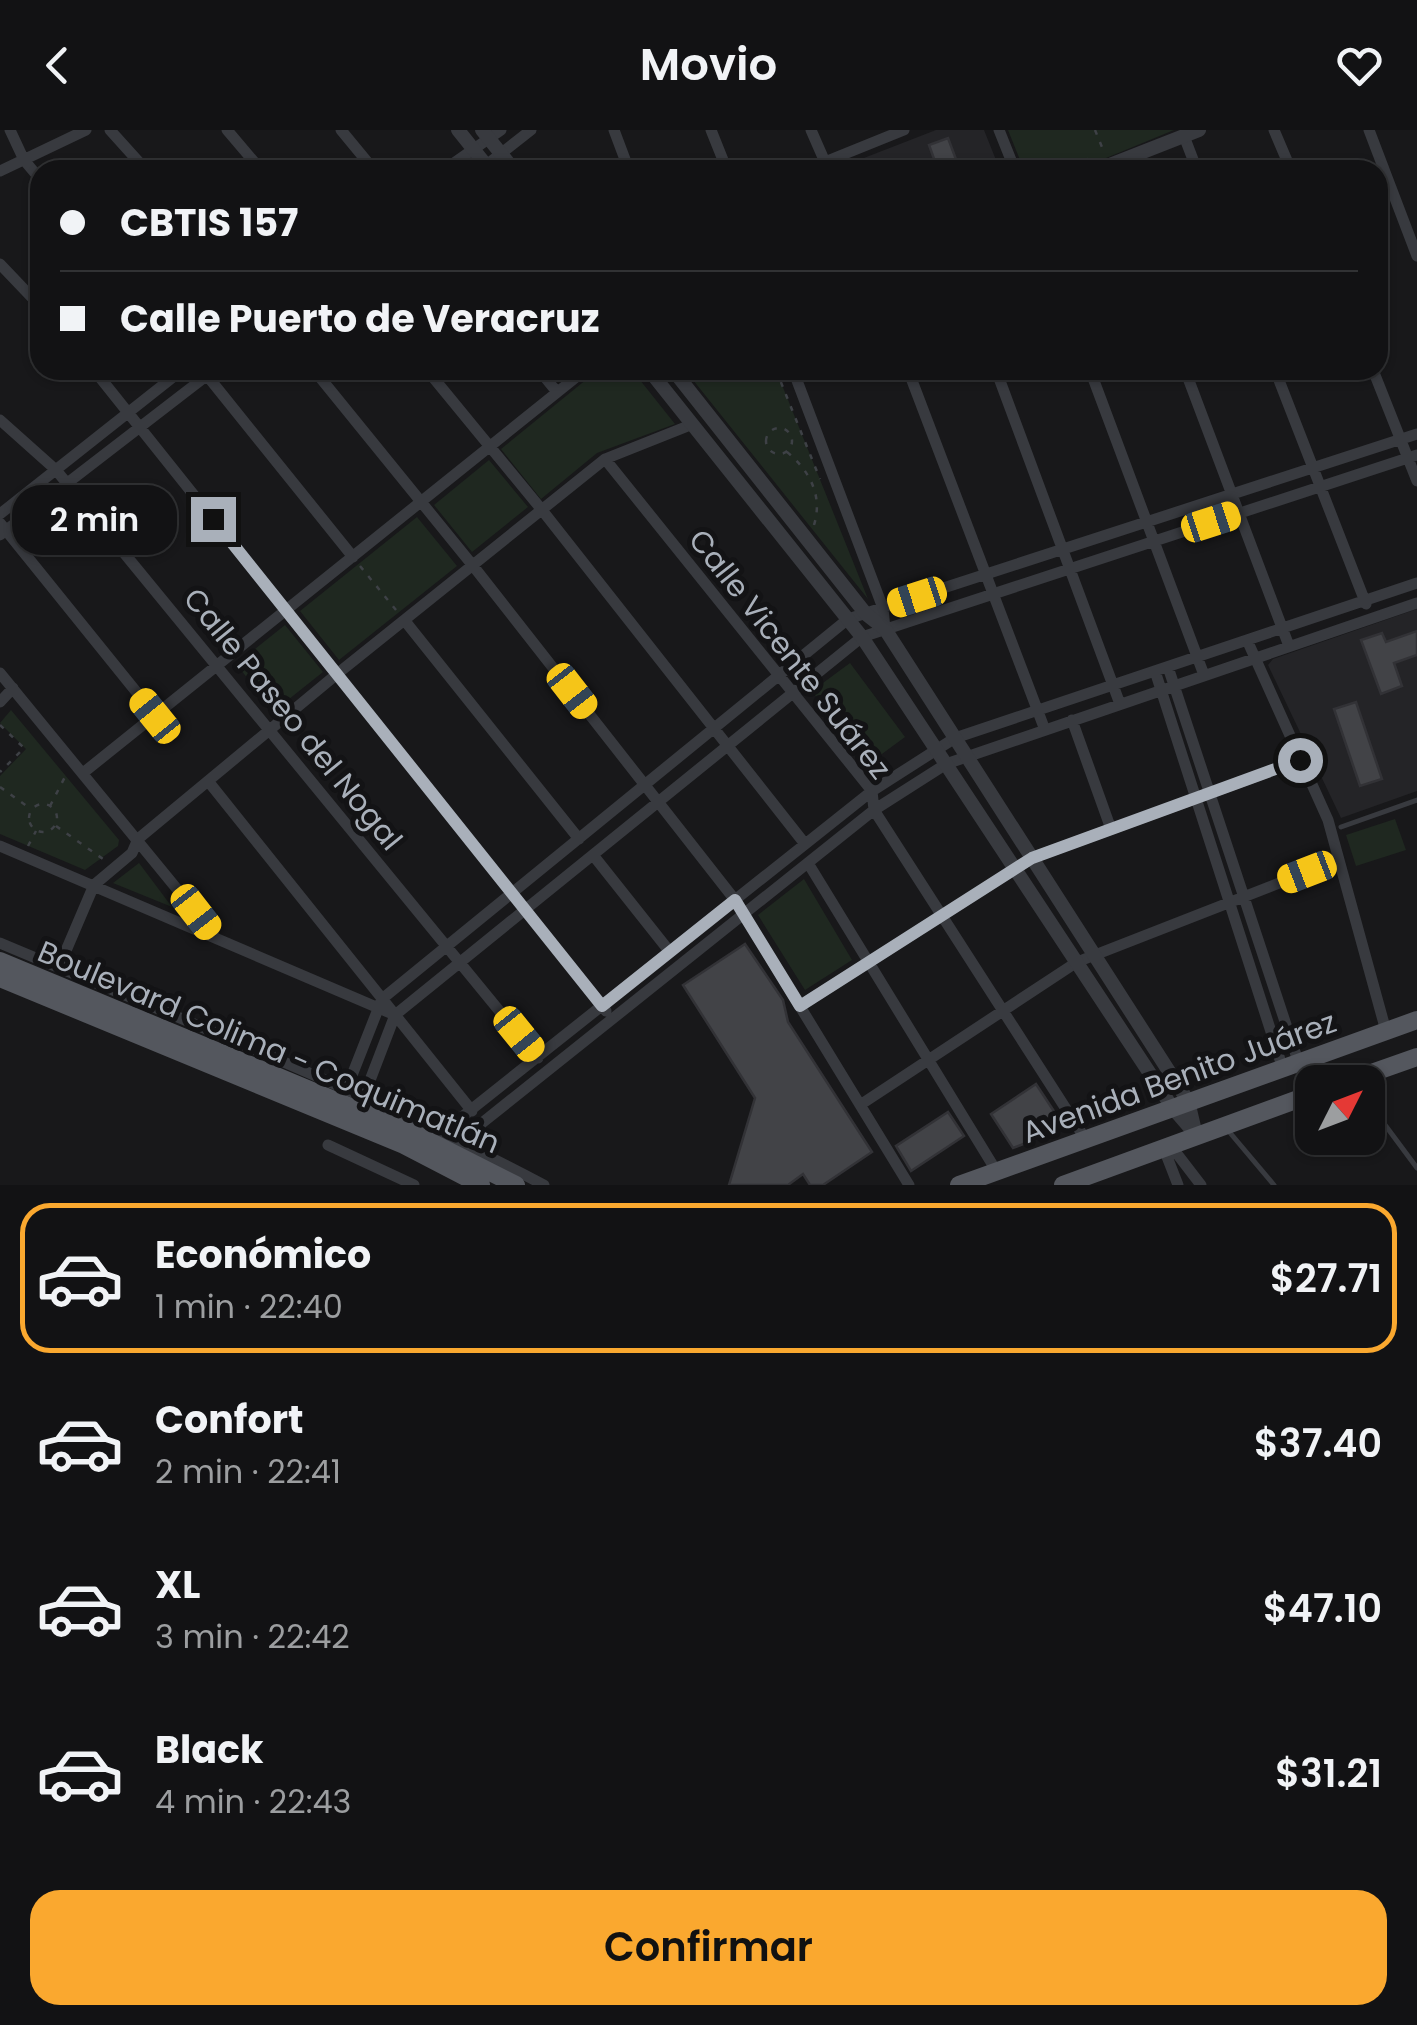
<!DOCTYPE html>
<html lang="es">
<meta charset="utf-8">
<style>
:root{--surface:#121214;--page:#1b1b1d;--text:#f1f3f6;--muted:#9c9ea0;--line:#313234;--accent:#faa82f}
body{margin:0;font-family:Poppins,sans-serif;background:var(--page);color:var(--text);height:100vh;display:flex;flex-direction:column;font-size:38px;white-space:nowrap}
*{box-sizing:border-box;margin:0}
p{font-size:32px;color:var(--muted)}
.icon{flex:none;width:55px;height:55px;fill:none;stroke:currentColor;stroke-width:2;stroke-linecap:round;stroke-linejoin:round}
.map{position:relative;height:1055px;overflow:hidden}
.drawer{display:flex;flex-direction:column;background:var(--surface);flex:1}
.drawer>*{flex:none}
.banner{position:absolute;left:30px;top:30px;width:1358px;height:220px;border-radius:30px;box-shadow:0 2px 8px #0004,0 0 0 2px var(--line);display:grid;align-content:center;height:220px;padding:0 30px;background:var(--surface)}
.needle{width:65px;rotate:48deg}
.tools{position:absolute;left:1295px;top:935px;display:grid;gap:20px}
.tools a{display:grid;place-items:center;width:90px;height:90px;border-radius:20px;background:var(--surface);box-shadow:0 2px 8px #0004,0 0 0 2px var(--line);font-size:50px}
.end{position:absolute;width:45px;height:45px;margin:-22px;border:12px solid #a9b0ba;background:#111;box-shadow:0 0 0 5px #111}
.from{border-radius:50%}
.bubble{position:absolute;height:70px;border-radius:30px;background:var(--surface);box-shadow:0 2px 8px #0004,0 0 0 2px var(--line);font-size:32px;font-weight:600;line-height:70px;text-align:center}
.car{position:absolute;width:30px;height:60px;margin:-30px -15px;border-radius:12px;box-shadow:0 0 8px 2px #0007;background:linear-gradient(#f5c518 24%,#345 0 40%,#f5c518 0 76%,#345 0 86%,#f5c518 0)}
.banner b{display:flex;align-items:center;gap:35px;height:95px;font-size:38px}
.banner b+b{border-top:2px solid var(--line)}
.banner i{width:25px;height:25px;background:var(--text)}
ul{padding:18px 0 0;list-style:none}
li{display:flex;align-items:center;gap:30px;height:150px;margin:0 20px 15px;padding:0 10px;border:5px solid transparent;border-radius:30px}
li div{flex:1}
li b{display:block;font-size:38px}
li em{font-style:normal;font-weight:600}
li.selected{border-color:var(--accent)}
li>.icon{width:90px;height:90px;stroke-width:1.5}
.primary-button{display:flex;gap:20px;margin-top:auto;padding:20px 30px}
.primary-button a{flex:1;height:115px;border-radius:30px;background:var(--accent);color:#111;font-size:40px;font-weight:600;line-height:115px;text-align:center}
header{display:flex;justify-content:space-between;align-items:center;height:130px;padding:0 30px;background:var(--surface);font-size:45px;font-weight:600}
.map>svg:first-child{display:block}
.built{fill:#242427}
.green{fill:#1f2820}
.building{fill:#424347;stroke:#323236;stroke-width:2.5}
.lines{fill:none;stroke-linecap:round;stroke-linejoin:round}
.path{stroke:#3e4146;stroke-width:2.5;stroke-dasharray:5 8;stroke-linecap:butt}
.service{stroke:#383a3f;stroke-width:5}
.minor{stroke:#383a3f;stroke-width:11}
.tertiary{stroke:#383a3f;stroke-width:14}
.primary{stroke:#54575e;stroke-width:18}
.route{stroke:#a9b0ba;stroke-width:12}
.labels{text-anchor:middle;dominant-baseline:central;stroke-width:10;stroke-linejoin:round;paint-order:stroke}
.street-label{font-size:30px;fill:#a9b0ba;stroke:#131315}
</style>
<header><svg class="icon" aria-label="back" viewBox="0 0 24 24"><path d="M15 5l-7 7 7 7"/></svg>Movio<svg class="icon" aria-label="heart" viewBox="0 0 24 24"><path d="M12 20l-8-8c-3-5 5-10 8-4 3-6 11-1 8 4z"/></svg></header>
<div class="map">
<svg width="1417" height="1055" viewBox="0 0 1417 1055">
<rect width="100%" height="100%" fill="#18181a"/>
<!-- built -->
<path class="built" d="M936,0H984L1000,40H833Z
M1417,479V661L1341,688L1268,535L1273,529Z"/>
<!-- green -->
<path class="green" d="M1008,0H1174L1077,40H1024Z
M598,240H632L675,294L597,323L541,369L501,319Z
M685,240H776L868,469Z
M489,330L528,377L472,422L434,375Z
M417,387L457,436L339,530L300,481Z
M285,495L323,542L274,581L236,534Z
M850,533L905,607L867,635L812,561Z
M11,580L119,710L118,716L85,740L0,704V646L26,619L0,593Z
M1395,689L1406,720L1356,736L1346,705Z
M139,733L172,777L113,753Z
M804,749L852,830L805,860L758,785Z"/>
<!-- building -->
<path class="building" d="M948,8L960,40H938L929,15Z
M1417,501V525L1394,533L1402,556L1381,564L1361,510L1382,503L1386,512Z
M1356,572L1382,649L1360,656L1334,579Z
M745,814L783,870L788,892L872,1022L823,1055H810L803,1044L788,1055H729L755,968L683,855Z
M1036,954L1065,998L1013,1018L991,984Z
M948,982L964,1006L911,1041L896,1016Z"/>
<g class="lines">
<!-- path -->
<path class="path" d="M1095,0L1104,22
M1060,40L1088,29
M776,240L820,349
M766 311a13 13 0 1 1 26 0a13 13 0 1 1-26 0Z
M787,322C810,341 823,366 814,395
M360,436L396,480
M0,595L24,618L0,642
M0,657L31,679
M29 688a14 14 0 1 1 28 0a14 14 0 1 1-28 0Z
M50,676L67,643
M56,696L103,729
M28,716L36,701"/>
<!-- service -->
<path class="service" d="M1341,697L1417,670
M1368,972L1417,1038
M1226,998L1274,1055"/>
<!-- minor -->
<path class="minor" d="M10,0L24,30L40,49
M110,0L146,40
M227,0L261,40
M341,0L374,40
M614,0L629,40
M711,0L727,40
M811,0L825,32
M999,0L1015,40
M1274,0L1291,40
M1369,0L1417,126
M1184,6L1197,40
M444,40L501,0
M480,40L531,0
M805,40L904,0
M0,41L86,0
M0,134L40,176
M94,240L606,881
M314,240L474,437L735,770L909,1055
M427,240L542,380L805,714
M539,240L557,262
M793,240L883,478L885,499
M908,240L1045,600
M996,240L1120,574
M1090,240L1204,545
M1185,240L1289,516
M1275,240L1366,474
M1373,240L1417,351
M205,243L353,427
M0,290L56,340L538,928
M605,329L872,661L874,680L1086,1010
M0,384L182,240
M0,393L155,585
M0,405L214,240
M405,491L579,709
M1247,510L1328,690L1386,901
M1168,537L1299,934
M1155,541L1283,939
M0,543L213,803
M0,572L13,558
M1072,590L1111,699
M83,643L585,240
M208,651L472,981
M0,716L395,885
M593,725L670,822
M808,733L997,1042
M0,813C183,890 368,962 544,1055
M59,837L94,755L132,723L138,709L337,544L605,329L693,294
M800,876L1032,728L1301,630
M347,958L382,869L848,489L1417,304
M364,966L395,885L862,507L1417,325
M860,975L1077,832L1338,730
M443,1002L872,661L955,608L1417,453
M328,1015L414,1055
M1171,1016L1201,1055
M1164,1019L1178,1055
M482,1022L477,1002L482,993L874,680L946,634L1417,473"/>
<!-- tertiary -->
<path class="tertiary" d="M458,0L490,40
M482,0L514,40
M1097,40L1199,0
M649,240L862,507L1172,977L1197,1006
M673,240L866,484L885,499L1188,971L1195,1001"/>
<!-- primary -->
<path class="primary" d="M0,831L413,1003L516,1055
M0,848L404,1015L481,1055
M1346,952L1417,927
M959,1055L1417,890
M1063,1055L1312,964"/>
</g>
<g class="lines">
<!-- route -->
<path class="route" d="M213,389L602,876L735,770L800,876L1032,728L1300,630"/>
</g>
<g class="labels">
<!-- street labels -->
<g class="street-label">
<text transform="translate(790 524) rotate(52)">Calle Vicente Suárez</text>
<text transform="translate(293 589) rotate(51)">Calle Paseo del Nogal</text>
<text transform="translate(269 917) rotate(23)">Boulevard Colima - Coquimatlán</text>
<text transform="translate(1179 947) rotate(-20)">Avenida Benito Juárez</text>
</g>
</g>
</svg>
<div class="tools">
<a><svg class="needle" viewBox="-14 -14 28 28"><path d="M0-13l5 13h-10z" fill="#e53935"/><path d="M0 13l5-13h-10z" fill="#9c9ea0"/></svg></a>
</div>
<i class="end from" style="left:1300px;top:630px"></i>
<i class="end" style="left:213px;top:389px"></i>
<div class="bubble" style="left:12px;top:355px;width:165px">2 min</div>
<i class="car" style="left:1211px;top:392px;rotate:72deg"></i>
<i class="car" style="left:917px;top:467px;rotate:252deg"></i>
<i class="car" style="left:572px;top:561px;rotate:142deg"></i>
<i class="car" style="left:155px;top:586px;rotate:321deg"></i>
<i class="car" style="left:1307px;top:742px;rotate:249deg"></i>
<i class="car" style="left:196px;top:782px;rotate:142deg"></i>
<i class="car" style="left:519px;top:904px;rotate:141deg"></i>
<div class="banner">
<b><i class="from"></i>CBTIS 157</b>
<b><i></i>Calle Puerto de Veracruz</b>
</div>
</div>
<section class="drawer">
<ul>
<li class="selected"><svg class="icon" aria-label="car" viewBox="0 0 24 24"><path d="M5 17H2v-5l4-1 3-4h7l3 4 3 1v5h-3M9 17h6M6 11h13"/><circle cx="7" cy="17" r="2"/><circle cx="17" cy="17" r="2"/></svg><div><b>Económico</b><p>1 min · 22:40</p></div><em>$27.71</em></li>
<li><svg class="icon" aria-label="car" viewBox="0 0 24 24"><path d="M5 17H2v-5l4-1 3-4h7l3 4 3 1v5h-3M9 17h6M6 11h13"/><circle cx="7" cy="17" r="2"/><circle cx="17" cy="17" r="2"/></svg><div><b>Confort</b><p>2 min · 22:41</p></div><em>$37.40</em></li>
<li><svg class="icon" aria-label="car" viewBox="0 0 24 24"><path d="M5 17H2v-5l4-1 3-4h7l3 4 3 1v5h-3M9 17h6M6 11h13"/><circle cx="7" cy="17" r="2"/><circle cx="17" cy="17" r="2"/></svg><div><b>XL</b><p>3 min · 22:42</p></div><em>$47.10</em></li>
<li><svg class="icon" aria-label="car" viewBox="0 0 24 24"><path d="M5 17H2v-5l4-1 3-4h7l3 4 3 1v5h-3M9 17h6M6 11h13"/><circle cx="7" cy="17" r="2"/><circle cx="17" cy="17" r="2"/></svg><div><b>Black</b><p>4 min · 22:43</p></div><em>$31.21</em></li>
</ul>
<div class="primary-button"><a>Confirmar</a></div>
</section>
